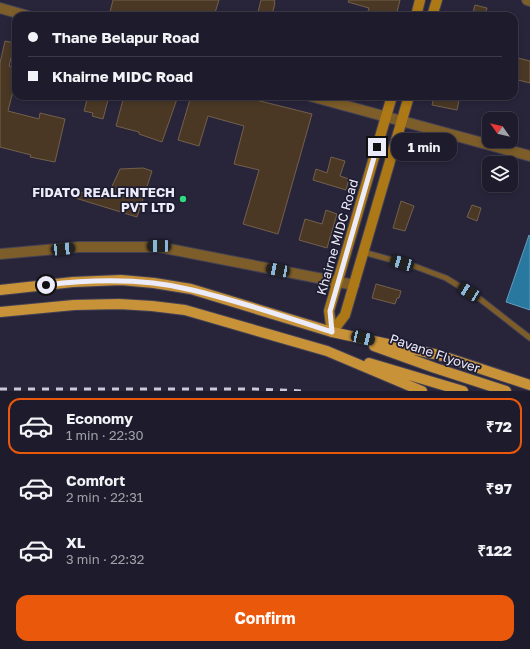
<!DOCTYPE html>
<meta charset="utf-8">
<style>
:root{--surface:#1e1c2c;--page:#262534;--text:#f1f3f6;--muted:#a1a1a9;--line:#3c3a48;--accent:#ea580c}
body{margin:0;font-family:"Golos Text",sans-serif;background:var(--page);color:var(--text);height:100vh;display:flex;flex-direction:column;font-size:15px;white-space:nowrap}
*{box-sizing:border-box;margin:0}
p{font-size:13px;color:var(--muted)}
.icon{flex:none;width:22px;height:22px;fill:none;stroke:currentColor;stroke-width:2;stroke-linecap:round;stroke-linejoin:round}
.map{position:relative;height:391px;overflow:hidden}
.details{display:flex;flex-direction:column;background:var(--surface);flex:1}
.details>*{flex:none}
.guide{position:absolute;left:12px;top:12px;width:506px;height:88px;border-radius:12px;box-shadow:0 2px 6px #0003,0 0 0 1px var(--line);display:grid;align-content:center;height:88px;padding:0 16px;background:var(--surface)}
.needle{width:26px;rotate:304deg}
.tools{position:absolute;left:482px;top:112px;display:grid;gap:8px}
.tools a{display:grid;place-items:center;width:36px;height:36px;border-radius:8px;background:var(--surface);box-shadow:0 2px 6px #0003,0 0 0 1px var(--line);font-size:20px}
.end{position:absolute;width:18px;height:18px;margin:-9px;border:5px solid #ecebfa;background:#111;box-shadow:0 0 0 2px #111}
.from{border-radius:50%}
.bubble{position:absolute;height:28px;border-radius:12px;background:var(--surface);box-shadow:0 2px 6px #0003,0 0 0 1px var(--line);font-size:13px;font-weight:700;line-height:28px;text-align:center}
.car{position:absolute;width:12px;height:24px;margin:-12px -6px;border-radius:5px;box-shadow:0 0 3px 1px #0007;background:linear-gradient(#222 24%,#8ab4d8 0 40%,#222 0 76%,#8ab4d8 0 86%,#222 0)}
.guide b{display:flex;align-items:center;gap:14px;height:38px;font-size:15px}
.guide b+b{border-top:1px solid var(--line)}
.guide i{width:10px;height:10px;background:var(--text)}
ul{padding:7px 0 0;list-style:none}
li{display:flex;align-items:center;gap:12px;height:56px;margin:0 8px 6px;padding:0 8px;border:2px solid transparent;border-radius:12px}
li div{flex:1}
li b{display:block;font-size:15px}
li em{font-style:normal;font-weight:700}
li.current{border-color:var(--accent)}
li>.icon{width:36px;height:36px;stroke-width:1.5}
.action{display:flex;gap:8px;margin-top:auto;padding:8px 16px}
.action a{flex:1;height:46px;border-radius:12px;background:var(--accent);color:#fff;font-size:16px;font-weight:700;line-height:46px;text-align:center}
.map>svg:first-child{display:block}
.water{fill:#29789f;stroke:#649aba}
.building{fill:#4a3825;stroke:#73604b}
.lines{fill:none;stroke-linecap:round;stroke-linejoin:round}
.service-casing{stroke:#434156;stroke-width:7}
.minor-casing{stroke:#434156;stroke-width:12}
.tertiary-casing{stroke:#434156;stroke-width:12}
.secondary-casing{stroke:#434156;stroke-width:12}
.primary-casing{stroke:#434156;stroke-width:12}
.service{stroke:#7d5d29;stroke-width:5}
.minor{stroke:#7d5d29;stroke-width:10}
.tertiary{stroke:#7d5d29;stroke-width:10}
.secondary{stroke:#ad7916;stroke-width:10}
.primary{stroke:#c89239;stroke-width:10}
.rail{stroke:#cac8d9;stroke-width:3;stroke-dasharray:7 7;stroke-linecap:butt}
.route{stroke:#ecebfa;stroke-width:5}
.poi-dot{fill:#31d882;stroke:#1e1c31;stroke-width:1.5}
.labels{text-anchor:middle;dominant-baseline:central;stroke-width:3.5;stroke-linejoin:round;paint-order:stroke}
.poi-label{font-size:13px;font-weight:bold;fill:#ecebfa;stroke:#1e1c31;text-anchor:end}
.street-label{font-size:13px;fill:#ecebfa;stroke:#1e1c31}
</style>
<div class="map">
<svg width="530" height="391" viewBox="0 0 530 391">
<rect width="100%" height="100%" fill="#28253b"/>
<!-- water -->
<path class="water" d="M529,235L530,236V310L506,302Z"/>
<!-- building -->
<path class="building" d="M113,0H219L214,16H128L110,12Z
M261,0H275L274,3H275L272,15L258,12Z
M349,0H400L396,16H374L367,14L369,8L348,2Z
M475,5L487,8L485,16H472Z
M5,41L15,43L9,66L16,68V79L8,111L39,119L40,113L65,119L55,162L30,157L31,155L0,147V63Z
M514,57L530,61V83L514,79Z
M88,96H109L103,119L92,116L93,113L84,111Z
M124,96H178L162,142L139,134V132L116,126Z
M191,96H240L312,114L278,234L243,224L259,170L234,164L244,126L208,116L199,146L178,140Z
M434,96H460L457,110L432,105Z
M331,157L345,161L340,176L349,179L346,190L313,180L316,169L327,173Z
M143,168L152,171L137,217L72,197L93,188L109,193L120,169Z
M401,201L414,206L405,231L393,228Z
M472,205L481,208L477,221L467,217Z
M326,210L337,214L327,248L299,240L305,219L322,224Z
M376,284L401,291L399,298H397L395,304L372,298Z"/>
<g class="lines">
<!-- service casing -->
<g class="service-casing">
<path id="service" d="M363,252L414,266L446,278L480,299L530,338"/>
</g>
<!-- minor casing -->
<g class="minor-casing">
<path id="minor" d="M527,0L530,1
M0,8L28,16
M310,96L530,156"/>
</g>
<!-- tertiary casing -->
<g class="tertiary-casing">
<path id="tertiary" d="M0,254L79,247H159L354,285"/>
</g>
<!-- secondary casing -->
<g class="secondary-casing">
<path id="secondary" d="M416,16L420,0
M432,16L437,0
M332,332L345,315L409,96
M332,332L329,311L392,96"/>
</g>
<!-- primary casing -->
<g class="primary-casing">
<path id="primary" d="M0,290L73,282L121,280L154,283L191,289L332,332L439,355L530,385
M0,312L74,305L119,304L152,306L185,310L327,351L422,391
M374,346L435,368L506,391
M369,363L463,391"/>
</g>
<!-- service -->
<use href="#service" class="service"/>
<!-- minor -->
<use href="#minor" class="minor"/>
<!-- tertiary -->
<use href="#tertiary" class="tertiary"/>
<!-- secondary -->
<use href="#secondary" class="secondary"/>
<!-- primary -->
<use href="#primary" class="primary"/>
<!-- rail -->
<path class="rail" d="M0,389H255L304,391"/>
</g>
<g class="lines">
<!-- route -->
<path class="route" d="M46,285C95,279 144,278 192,290C239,301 286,317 332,332L330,311L377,147"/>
</g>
<!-- markers -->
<circle class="poi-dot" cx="183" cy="199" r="4"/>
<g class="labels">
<!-- poi labels -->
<g class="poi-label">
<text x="175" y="192">FIDATO REALFINTECH<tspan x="175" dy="15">PVT LTD</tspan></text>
</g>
<!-- street labels -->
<g class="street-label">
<text transform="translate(337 237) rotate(-74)">Khairne MIDC Road</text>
<text transform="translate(435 353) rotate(19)">Pavane Flyover</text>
</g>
</g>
</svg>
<div class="tools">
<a><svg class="needle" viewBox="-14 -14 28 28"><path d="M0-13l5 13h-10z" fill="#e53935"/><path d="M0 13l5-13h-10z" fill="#a1a1a9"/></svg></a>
<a><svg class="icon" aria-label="layers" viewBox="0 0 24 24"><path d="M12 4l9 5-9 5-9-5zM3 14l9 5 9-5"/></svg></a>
</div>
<i class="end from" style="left:46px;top:285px"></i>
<i class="end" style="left:377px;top:147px"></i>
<div class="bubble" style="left:391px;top:133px;width:66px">1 min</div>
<i class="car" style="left:159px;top:246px;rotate:269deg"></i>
<i class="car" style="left:63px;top:249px;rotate:85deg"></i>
<i class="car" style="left:402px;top:263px;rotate:286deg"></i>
<i class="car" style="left:278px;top:270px;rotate:281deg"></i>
<i class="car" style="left:469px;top:292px;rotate:302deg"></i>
<i class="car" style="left:363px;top:338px;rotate:103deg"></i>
<div class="guide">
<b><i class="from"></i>Thane Belapur Road</b>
<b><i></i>Khairne MIDC Road</b>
</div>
</div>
<section class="details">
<ul>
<li class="current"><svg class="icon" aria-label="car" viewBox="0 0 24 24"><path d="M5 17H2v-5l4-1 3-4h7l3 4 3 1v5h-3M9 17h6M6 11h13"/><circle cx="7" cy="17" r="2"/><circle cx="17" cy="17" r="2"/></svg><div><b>Economy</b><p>1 min · 22:30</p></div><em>₹72</em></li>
<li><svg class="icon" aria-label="car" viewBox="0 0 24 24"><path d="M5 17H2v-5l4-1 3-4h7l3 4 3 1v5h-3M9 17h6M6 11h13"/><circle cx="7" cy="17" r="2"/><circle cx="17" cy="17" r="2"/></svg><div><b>Comfort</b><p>2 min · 22:31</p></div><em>₹97</em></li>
<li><svg class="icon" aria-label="car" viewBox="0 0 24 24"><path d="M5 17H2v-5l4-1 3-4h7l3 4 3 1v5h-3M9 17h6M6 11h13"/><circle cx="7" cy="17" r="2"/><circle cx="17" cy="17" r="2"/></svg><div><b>XL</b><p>3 min · 22:32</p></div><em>₹122</em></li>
</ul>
<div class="action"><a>Confirm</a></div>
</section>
